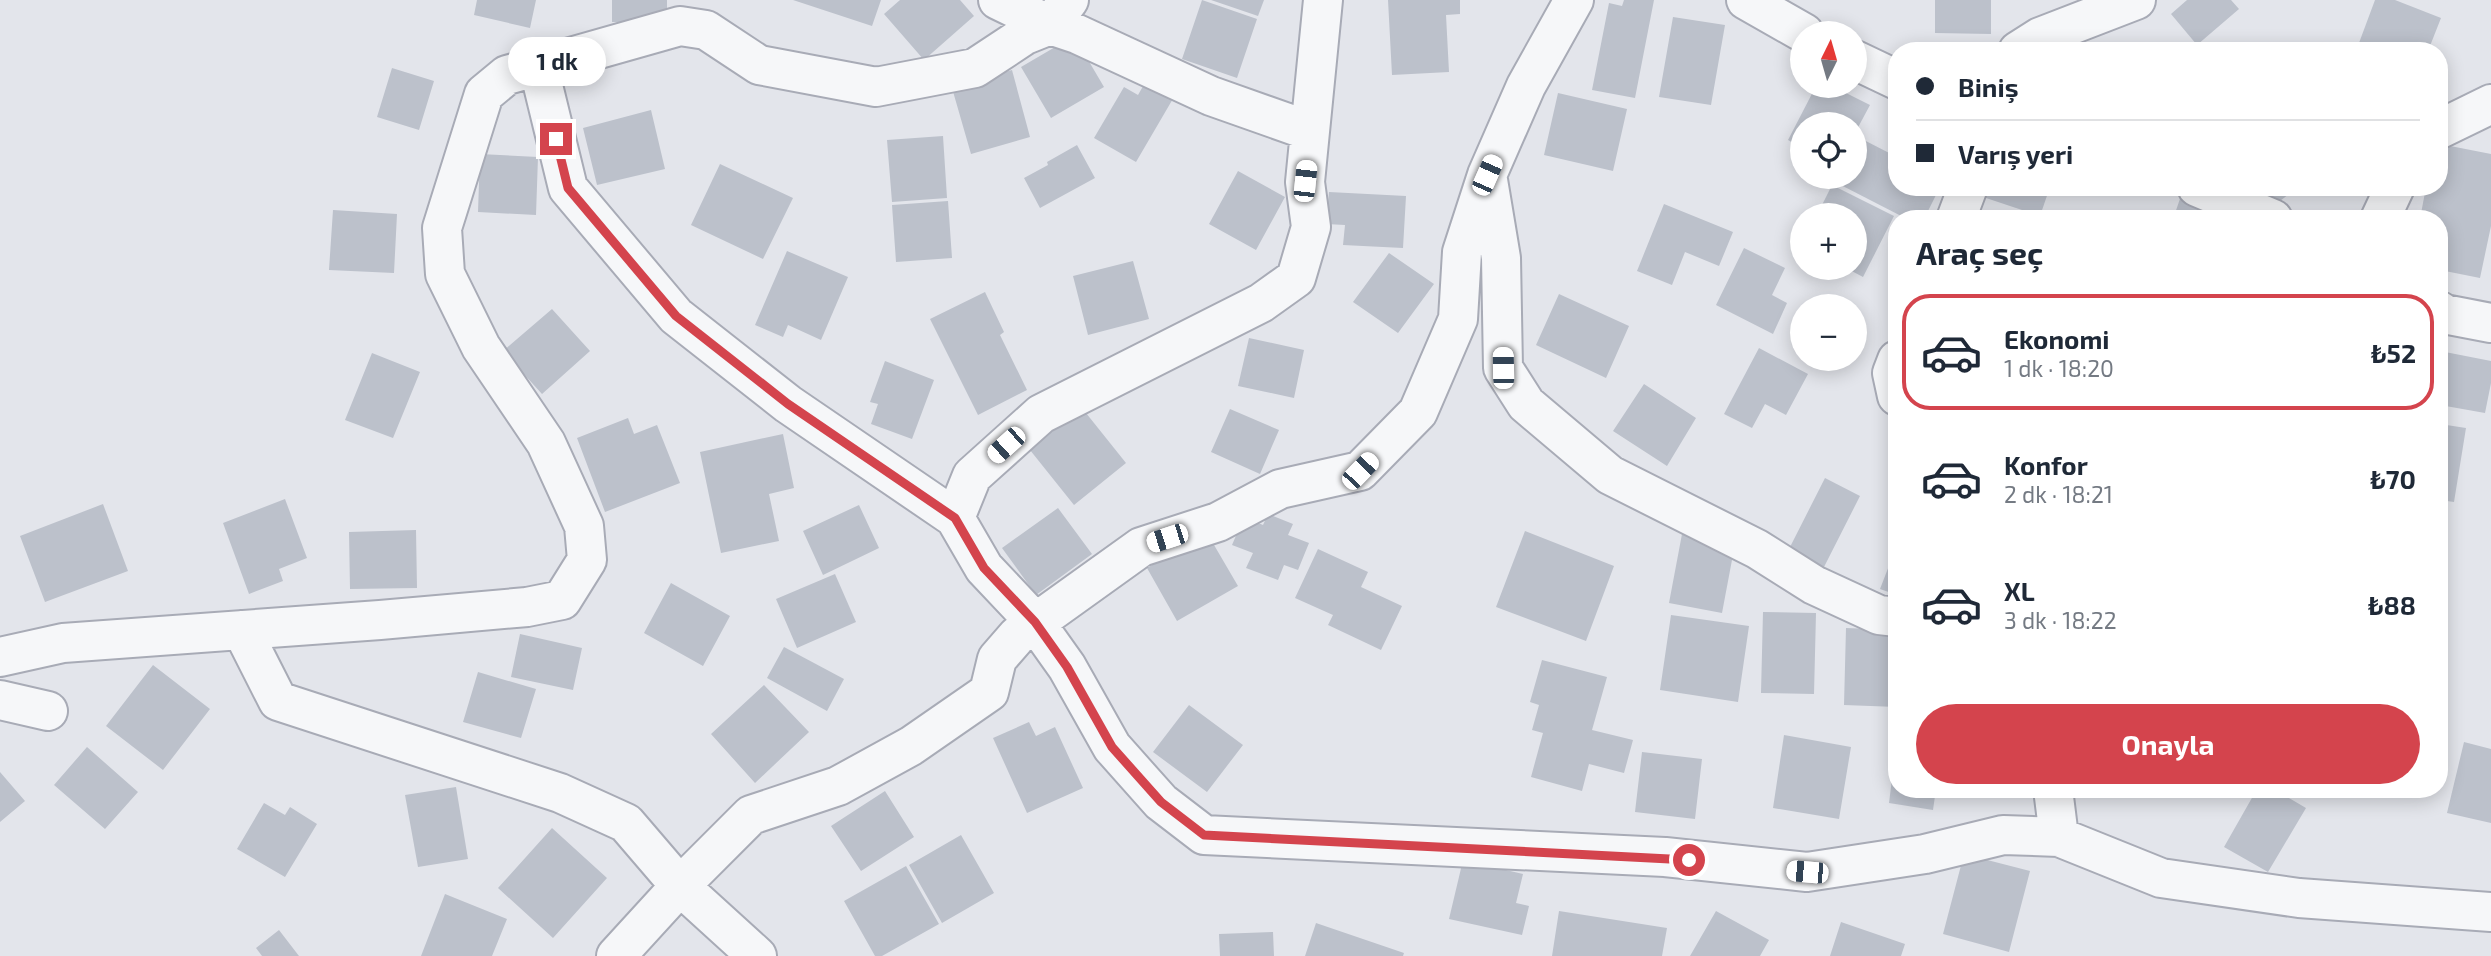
<!DOCTYPE html>
<html lang="tr">
<meta charset="utf-8">
<style>
:root{--surface:#fff;--page:#f2f2f3;--text:#1f2937;--muted:#747a83;--line:#e0e1e3;--accent:#d4444d}
body{margin:0;font-family:"Exo 2",sans-serif;background:var(--page);color:var(--text);height:100vh;display:flex;flex-direction:column;font-size:26px;white-space:nowrap}
*{box-sizing:border-box;margin:0}
p{font-size:23px;color:var(--muted)}
.icon{flex:none;width:38px;height:38px;fill:none;stroke:currentColor;stroke-width:2;stroke-linecap:round;stroke-linejoin:round}
.map{position:relative;flex:1;overflow:hidden}
.details{position:absolute;left:1888px;top:210px;width:560px;height:588px;display:flex;flex-direction:column;background:var(--surface);border-radius:28px;box-shadow:0 4px 18px #0003}
.details>*{flex:none}
.banner{position:absolute;left:1888px;top:42px;width:560px;height:154px;border-radius:28px;box-shadow:0 4px 18px #0003;display:grid;align-content:center;height:154px;padding:0 28px;background:var(--surface)}
.needle{width:46px;rotate:5deg}
.buttons{position:absolute;left:1790px;top:21px;display:grid;gap:14px}
.buttons a{display:grid;place-items:center;width:77px;height:77px;border-radius:50%;background:var(--surface);box-shadow:0 4px 18px #0003;font-size:35px}
.end{position:absolute;width:32px;height:32px;margin:-16px;border:9px solid #d4444d;background:#fff;box-shadow:0 0 0 4px #fff}
.from{border-radius:50%}
.bubble{position:absolute;height:49px;border-radius:24px;background:var(--surface);box-shadow:0 4px 18px #0003;font-size:23px;font-weight:700;line-height:49px;text-align:center}
.car{position:absolute;width:21px;height:42px;margin:-21px -10px;border-radius:9px;box-shadow:0 0 5px 2px #0007;background:linear-gradient(#fff 24%,#345 0 40%,#fff 0 76%,#345 0 86%,#fff 0)}
.banner b{display:flex;align-items:center;gap:24px;height:66px;font-size:26px}
.banner b+b{border-top:2px solid var(--line)}
.banner i{width:18px;height:18px;background:var(--text)}
ul{padding:0;list-style:none}
li{display:flex;align-items:center;gap:21px;height:116px;margin:0 14px 10px;padding:0 14px;border:4px solid transparent;border-radius:28px}
li div{flex:1}
li b{display:block;font-size:26px}
li em{font-style:normal;font-weight:700}
li.selected{border-color:var(--accent)}
li>.icon{width:63px;height:63px;stroke-width:1.5}
h2{padding:0 28px;font-size:32px;line-height:84px}
.primary-button{display:flex;gap:14px;margin-top:auto;padding:14px 28px}
.primary-button a{flex:1;height:80px;border-radius:42px;background:var(--accent);color:#fff;font-size:28px;font-weight:700;line-height:80px;text-align:center}
.map>svg:first-child{display:block}
.building{fill:#bcc1cb}
.lines{fill:none;stroke-linecap:round;stroke-linejoin:round}
.minor-casing{stroke:#a8abb6;stroke-width:42}
.minor{stroke:#f6f7f9;stroke-width:38}
.route{stroke:#d4444d;stroke-width:9}
</style>
<div class="map">
<svg width="2491" height="956" viewBox="0 0 2491 956">
<rect width="100%" height="100%" fill="#e3e5eb"/>
<!-- building -->
<path class="building" d="M477,0H536L530,28L474,15Z
M612,0H667V15L649,22H612Z
M793,0H881L872,26Z
M900,0H960L974,16L924,60L884,14Z
M1202,0L1257,19L1237,78L1182,59Z
M1211,0H1264L1258,16Z
M1388,0H1460V14L1446,15L1449,72L1392,75Z
M1624,0H1654L1635,98L1592,90L1609,3L1622,6Z
M1935,0H1991V34L1935,33Z
M2187,0H2231L2239,9L2197,45L2171,14Z
M2375,0H2395L2441,18L2428,51H2356Z
M1673,17L1725,25L1711,105L1659,97Z
M1074,36L1104,87L1051,118L1021,67Z
M2100,46L2156,47V51H2100Z
M392,68L434,81L419,130L377,117Z
M1012,70L1030,137L971,154L952,88Z
M1146,81L1174,97L1136,162L1094,138L1124,87L1138,95Z
M1816,86H1832L1870,105L1855,133V124H1802V148L1788,140Z
M1558,93L1627,109L1613,171L1544,155Z
M651,110L665,169L597,185L583,128Z
M943,136L947,198L892,202L887,140Z
M1858,137L1897,157V187H1940L1924,219H1907L1835,182L1837,177H1855V143Z
M2440,144L2491,154V226L2480,278L2440,270V219H2420L2426,187H2440Z
M1077,145L1095,178L1040,208L1024,178L1048,165L1047,162Z
M480,154L538,157L536,215L478,212Z
M720,164L793,198L763,259L691,225Z
M1238,171L1285,197L1256,250L1209,224Z
M1832,185L1894,216L1863,277L1846,268H1855V215H1817Z
M1983,187H2050L2040,216L1980,196Z
M2261,187H2298L2275,205Z
M1329,192L1406,196L1403,248L1343,245L1345,225L1326,224Z
M2182,193L2228,219H2173Z
M948,201L952,258L896,262L892,205Z
M1664,204L1733,232L1719,266L1685,252L1672,285L1637,271Z
M333,210L397,214L394,273L329,270Z
M1744,248L1785,268L1772,295L1787,303L1773,334L1716,305Z
M787,251L848,277L821,340L788,325L783,337L755,325Z
M1389,253L1434,284L1398,333L1353,302Z
M1133,261L1149,319L1088,335L1073,276Z
M985,292L1004,332L1000,335L1027,390L978,415L930,319Z
M1559,294L1629,326L1606,378L1536,345Z
M552,309L590,351L542,394L503,351Z
M1249,338L1304,350L1294,398L1238,386Z
M1759,348L1808,374L1786,415L1765,404L1752,428L1724,414Z
M2440,351L2491,361V383L2485,413L2440,405Z
M372,353L420,372L393,438L345,420Z
M885,361L934,380L912,439L871,424L878,404L870,402Z
M1644,384L1696,418L1667,466L1613,431Z
M1078,403L1126,463L1074,505L1026,445Z
M1230,409L1279,430L1260,474L1211,452Z
M628,418L634,434L657,425L680,483L605,512L577,438Z
M2440,424L2466,428L2454,502L2440,500Z
M783,434L794,488L769,494L779,541L721,553L700,452Z
M1825,478L1860,496L1824,567L1789,549Z
M285,499L307,558L279,569L283,581L249,594L223,523Z
M103,504L128,571L45,602L20,536Z
M859,505L879,548L823,575L803,531Z
M1058,508L1092,554L1036,595L1002,548Z
M1268,514L1293,524L1288,535L1309,543L1298,570L1284,565L1278,580L1246,568L1253,553L1232,545L1244,517L1263,525Z
M416,530L417,588L350,589L349,532Z
M1525,531L1614,566L1586,641L1496,607Z
M1207,533L1238,586L1177,621L1147,568Z
M1682,534L1735,544L1722,613L1669,603Z
M1897,545V595L1880,589Z
M1318,549L1368,572L1361,587L1402,606L1381,650L1328,625L1333,615L1295,598Z
M835,574L856,622L797,648L776,599Z
M671,583L730,616L703,666L644,633Z
M1763,612L1816,613L1814,694L1761,693Z
M1671,615L1749,626L1738,702L1660,690Z
M1846,628L1897,630V707L1844,705Z
M520,634L582,648L573,690L511,677Z
M784,647L844,679L827,711L767,678Z
M1542,660L1607,677L1592,730L1633,740L1624,773L1589,764L1582,791L1531,777L1543,733L1532,730L1539,705L1530,702Z
M153,665L210,709L163,770L106,726Z
M478,672L536,689L521,738L463,722Z
M764,685L809,732L755,783L711,734Z
M1189,705L1243,745L1207,792L1153,752Z
M1029,722L1036,736L1055,727L1083,788L1027,813L993,738Z
M1784,735L1851,747L1839,819L1773,808Z
M2464,742L2491,749V823L2447,813Z
M87,747L138,792L105,829L54,785Z
M1642,752L1702,759L1695,819L1635,812Z
M1895,755L1897,789H1936L1933,810L1889,803Z
M0,772L25,801L0,822Z
M456,787L468,859L418,867L405,795Z
M2257,789H2274L2306,808L2268,872L2224,847Z
M885,791L914,837L861,871L831,826Z
M264,803L285,815L290,807L317,824L285,877L237,849Z
M552,828L607,878L553,938L498,888Z
M961,835L994,893L942,923L909,865Z
M1964,854L2030,871L2009,952L1943,934Z
M1463,860L1523,874L1516,903L1529,906L1522,935L1449,919Z
M906,866L939,924L882,956H875L844,901Z
M445,894L507,919L492,956H421Z
M1559,911L1667,928L1662,956H1552Z
M1716,911L1769,940L1760,956H1690Z
M1841,922L1905,944L1901,956H1830Z
M1316,923L1404,953L1403,956H1305Z
M279,930L299,956H262L256,948Z
M1273,932L1274,956H1220L1219,934Z"/>
<g class="lines">
<!-- minor casing -->
<g class="minor-casing">
<path id="minor" d="M1069,0L1050,25L1077,34L1211,96L1310,131
M1323,0L1305,182L1311,227L1296,278L1261,303L1041,414L972,476L955,518L984,568L1035,622L1067,667L1112,747L1161,802L1204,835L1665,857L1807,872L1925,854L2003,835L2059,837L2161,878L2299,898L2491,912
M1746,0L1804,33
M2018,51L2040,37L2136,0
M1855,60L1897,80
M538,65L568,188L676,316L788,404L955,518
M2440,129L2491,104
M1488,180L1501,258L1503,368L1526,404L1610,475L1757,549L1814,585L1879,615L1897,617
M2197,187L2273,219
M1956,219L1968,187
M2380,219L2395,187
M2440,311L2444,314L2491,323
M1897,360L1892,373L1897,396
M242,630L278,701L560,793L626,823L680,886L616,956
M0,657L63,643L380,620L527,607L562,600L587,560L584,526L546,443L481,347L445,274L442,228L484,94L507,75L680,26L706,30L759,65L876,87L975,68L1025,35L1050,25L998,0
M0,700L48,711
M2053,789L2059,837
M757,956L680,886L751,815L838,786L911,746L989,692L997,659L1017,636L1141,547L1218,522L1280,489L1360,471L1418,412L1458,319L1462,252L1487,175L1526,86L1574,0"/>
</g>
<!-- minor -->
<use href="#minor" class="minor"/>
</g>
<g class="lines">
<!-- route -->
<path class="route" d="M556,139L568,188L676,316L788,404L955,518L984,568L1035,622L1067,667L1112,747L1161,802L1204,835L1689,860"/>
</g>
</svg>
<div class="buttons">
<a><svg class="needle" viewBox="-14 -14 28 28"><path d="M0-13l5 13h-10z" fill="#e53935"/><path d="M0 13l5-13h-10z" fill="#747a83"/></svg></a>
<a><svg class="icon" aria-label="locate" viewBox="0 0 24 24"><circle cx="12" cy="12" r="6"/><path d="M12 2v4M12 18v4M2 12h4M18 12h4"/></svg></a>
<a>+</a>
<a>−</a>
</div>
<i class="end from" style="left:1689px;top:860px"></i>
<i class="end" style="left:556px;top:139px"></i>
<div class="bubble" style="left:508px;top:37px;width:98px">1 dk</div>
<i class="car" style="left:1487px;top:175px;rotate:24deg"></i>
<i class="car" style="left:1305px;top:181px;rotate:6deg"></i>
<i class="car" style="left:1503px;top:368px;rotate:359deg"></i>
<i class="car" style="left:1006px;top:445px;rotate:228deg"></i>
<i class="car" style="left:1360px;top:471px;rotate:44deg"></i>
<i class="car" style="left:1167px;top:538px;rotate:252deg"></i>
<i class="car" style="left:1807px;top:872px;rotate:275deg"></i>
<div class="banner">
<b><i class="from"></i>Biniş</b>
<b><i></i>Varış yeri</b>
</div>
<section class="details">
<h2>Araç seç</h2>
<ul>
<li class="selected"><svg class="icon" aria-label="car" viewBox="0 0 24 24"><path d="M5 17H2v-5l4-1 3-4h7l3 4 3 1v5h-3M9 17h6M6 11h13"/><circle cx="7" cy="17" r="2"/><circle cx="17" cy="17" r="2"/></svg><div><b>Ekonomi</b><p>1 dk · 18:20</p></div><em>₺52</em></li>
<li><svg class="icon" aria-label="car" viewBox="0 0 24 24"><path d="M5 17H2v-5l4-1 3-4h7l3 4 3 1v5h-3M9 17h6M6 11h13"/><circle cx="7" cy="17" r="2"/><circle cx="17" cy="17" r="2"/></svg><div><b>Konfor</b><p>2 dk · 18:21</p></div><em>₺70</em></li>
<li><svg class="icon" aria-label="car" viewBox="0 0 24 24"><path d="M5 17H2v-5l4-1 3-4h7l3 4 3 1v5h-3M9 17h6M6 11h13"/><circle cx="7" cy="17" r="2"/><circle cx="17" cy="17" r="2"/></svg><div><b>XL</b><p>3 dk · 18:22</p></div><em>₺88</em></li>
</ul>
<div class="primary-button"><a>Onayla</a></div>
</section>
</div>
